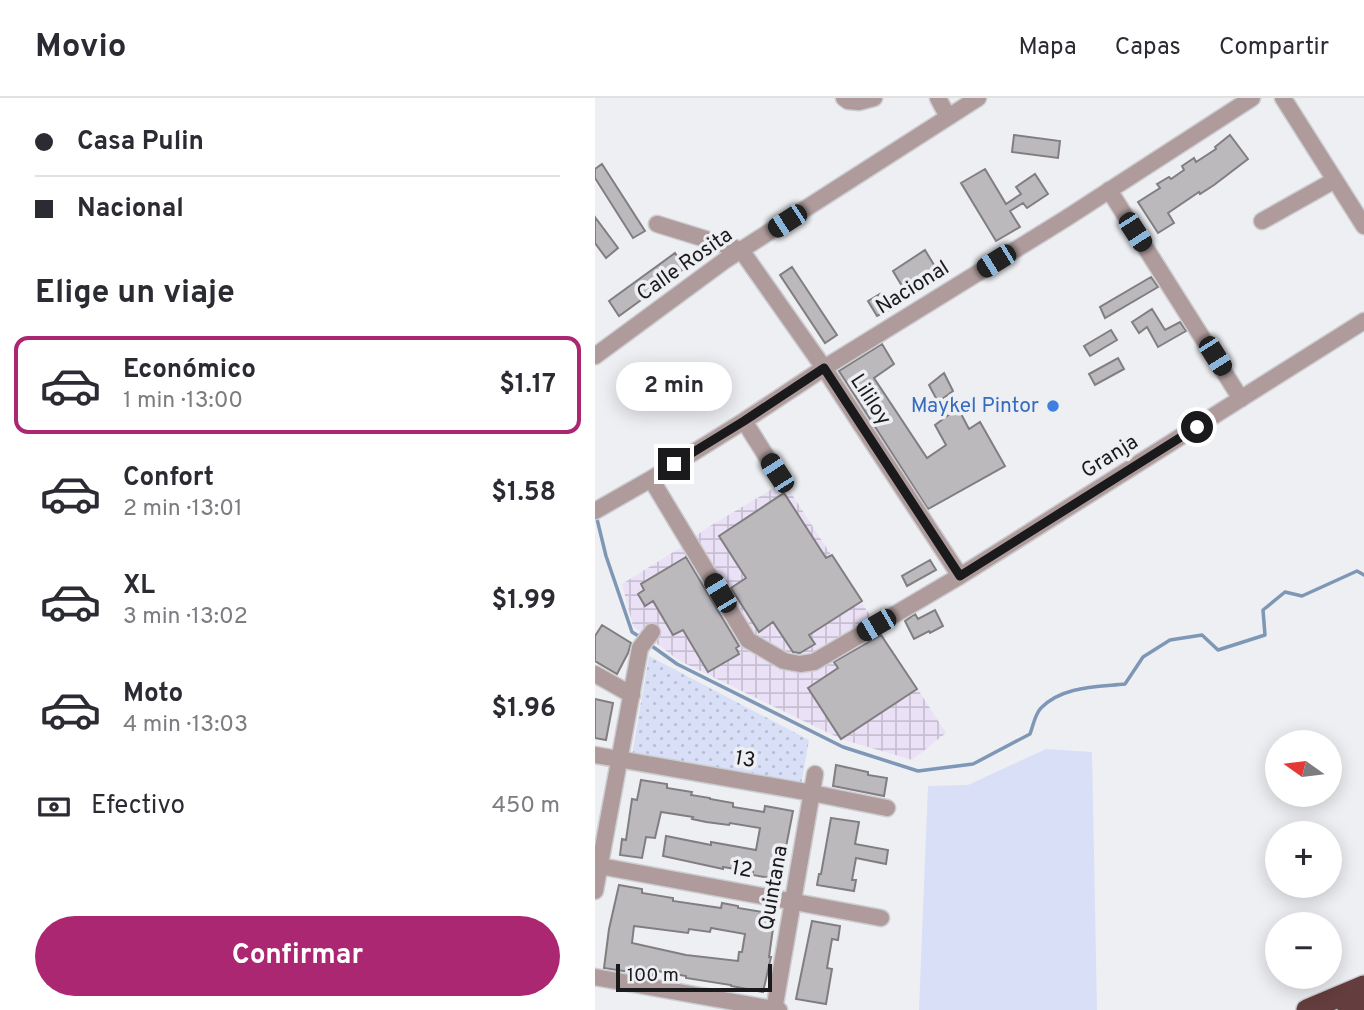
<!DOCTYPE html>
<html lang="es">
<meta charset="utf-8">
<style>
:root{--surface:#fff;--page:#f2f2f3;--text:#2b2b33;--muted:#7c7c81;--line:#e1e1e2;--accent:#ab2771}
body{margin:0;font-family:Overpass,sans-serif;background:var(--page);color:var(--text);height:100vh;display:flex;flex-direction:column;font-size:26px;white-space:nowrap}
*{box-sizing:border-box;margin:0}
p{font-size:23px;color:var(--muted)}
.icon{flex:none;width:38px;height:38px;fill:none;stroke:currentColor;stroke-width:2;stroke-linecap:round;stroke-linejoin:round}
.map{position:relative;flex:1;overflow:hidden}
.drawer{display:flex;flex-direction:column;background:var(--surface);width:595px}
.drawer>*{flex:none}
.guide{display:grid;align-content:center;height:154px;padding:0 35px;background:var(--surface)}
.needle{width:46px;rotate:284deg}
.controls{position:absolute;left:670px;top:632px;display:grid;gap:14px}
.controls a{display:grid;place-items:center;width:77px;height:77px;border-radius:50%;background:var(--surface);box-shadow:0 4px 18px #0003;font-size:35px}
.scale{position:absolute;left:21px;bottom:18px;width:156px;box-sizing:border-box;padding-left:7px;border:4px solid #1a1a1c;border-top:0;font-size:19px;line-height:24px;white-space:nowrap;color:#1a1a1c;-webkit-text-stroke:5px #eeeff3;paint-order:stroke}
.end{position:absolute;width:32px;height:32px;margin:-16px;border:9px solid #1a1a1c;background:#fff;box-shadow:0 0 0 4px #fff}
.from{border-radius:50%}
.bubble{position:absolute;height:49px;border-radius:24px;background:var(--surface);box-shadow:0 4px 18px #0003;font-size:23px;font-weight:700;line-height:49px;text-align:center}
.car{position:absolute;width:21px;height:42px;margin:-21px -10px;border-radius:9px;box-shadow:0 0 5px 2px #0007;background:linear-gradient(#222 24%,#8ab4d8 0 40%,#222 0 76%,#8ab4d8 0 86%,#222 0)}
.guide b{display:flex;align-items:center;gap:24px;height:66px;font-size:26px}
.guide b+b{border-top:2px solid var(--line)}
.guide i{width:18px;height:18px;background:var(--text)}
ul{padding:0;list-style:none}
li{display:flex;align-items:center;gap:21px;height:98px;margin:0 14px 10px;padding:0 21px;border:4px solid transparent;border-radius:14px}
li div{flex:1}
li b{display:block;font-size:26px}
li em{font-style:normal;font-weight:700}
li.on{border-color:var(--accent)}
li>.icon{width:63px;height:63px;stroke-width:1.5}
h2{padding:0 35px;font-size:32px;line-height:84px}
.pay{display:flex;align-items:center;gap:18px;height:77px;padding:0 35px;font-size:26px}
.pay p{margin-inline-start:auto}
.action{display:flex;gap:14px;margin-top:auto;padding:14px 35px}
.action a{flex:1;height:80px;border-radius:42px;background:var(--accent);color:#fff;font-size:28px;font-weight:700;line-height:80px;text-align:center}
header{display:flex;align-items:center;gap:42px;box-sizing:border-box;height:98px;padding:0 35px;background:var(--surface);border-bottom:2px solid var(--line)}
header strong{font-size:33px}
nav{display:flex;gap:38px;margin-inline-start:auto;font-size:24px}
main{display:flex;flex:1;min-height:0}
.map>svg:first-child{display:block}
.industrial{fill:url(#industrial-grid)}
.grass{fill:#d8dff7}
.park{fill:url(#park-dots)}
.lines{fill:none;stroke-linecap:round;stroke-linejoin:round}
.stream{stroke:#7e97b6;stroke-width:3.5}
.building{fill:#bcb9bc;stroke:#817e81;stroke-width:2;fill-rule:evenodd}
.minor-casing{stroke:#cccdd1;stroke-width:19}
.highway-casing{stroke:#cccdd1;stroke-width:24}
.minor{stroke:#af9b9b;stroke-width:16}
.highway{stroke:#643d3e;stroke-width:21}
.route{stroke:#1a1a1c;stroke-width:9}
.shop-dot{fill:#3f7fe0;stroke:#eeeff3;stroke-width:2.5}
.labels{text-anchor:middle;dominant-baseline:central;stroke-width:7;stroke-linejoin:round;paint-order:stroke}
.street-label{font-size:21px;fill:#1a1a1c;stroke:#eeeff3}
.shop-label{font-size:21px;fill:#366cbe;stroke:#eeeff3;text-anchor:end}
</style>
<header>
<strong>Movio</strong>
<nav><a>Mapa</a><a>Capas</a><a>Compartir</a></nav>
</header>
<main>
<section class="drawer">
<div class="guide">
<b><i class="from"></i>Casa Pulin</b>
<b><i></i>Nacional</b>
</div>
<h2>Elige un viaje</h2>
<ul>
<li class="on"><svg class="icon" aria-label="car" viewBox="0 0 24 24"><path d="M5 17H2v-5l4-1 3-4h7l3 4 3 1v5h-3M9 17h6M6 11h13"/><circle cx="7" cy="17" r="2"/><circle cx="17" cy="17" r="2"/></svg><div><b>Económico</b><p>1 min · 13:00</p></div><em>$1.17</em></li>
<li><svg class="icon" aria-label="car" viewBox="0 0 24 24"><path d="M5 17H2v-5l4-1 3-4h7l3 4 3 1v5h-3M9 17h6M6 11h13"/><circle cx="7" cy="17" r="2"/><circle cx="17" cy="17" r="2"/></svg><div><b>Confort</b><p>2 min · 13:01</p></div><em>$1.58</em></li>
<li><svg class="icon" aria-label="car" viewBox="0 0 24 24"><path d="M5 17H2v-5l4-1 3-4h7l3 4 3 1v5h-3M9 17h6M6 11h13"/><circle cx="7" cy="17" r="2"/><circle cx="17" cy="17" r="2"/></svg><div><b>XL</b><p>3 min · 13:02</p></div><em>$1.99</em></li>
<li><svg class="icon" aria-label="car" viewBox="0 0 24 24"><path d="M5 17H2v-5l4-1 3-4h7l3 4 3 1v5h-3M9 17h6M6 11h13"/><circle cx="7" cy="17" r="2"/><circle cx="17" cy="17" r="2"/></svg><div><b>Moto</b><p>4 min · 13:03</p></div><em>$1.96</em></li>
</ul>
<div class="pay"><svg class="icon" aria-label="cash" viewBox="0 0 24 24"><path d="M3 7h18v10H3z"/><circle cx="12" cy="12" r="2"/></svg>Efectivo<p>450 m</p></div>
<div class="action"><a>Confirmar</a></div>
</section>
<div class="map">
<svg width="769" height="912" viewBox="0 0 769 912">
<defs>
<pattern id="industrial-grid" width="8" height="8" patternUnits="userSpaceOnUse" patternTransform="scale(1.75)"><rect width="8" height="8" fill="#eae1f6"/><path d="M0 4h8M4 0v8" fill="none" stroke="#c8c0d2"/></pattern>
<pattern id="park-dots" width="8" height="8" patternUnits="userSpaceOnUse" patternTransform="scale(1.75)"><rect width="8" height="8" fill="#d8dff7"/><path d="M2 2h.1M6 6h.1" fill="none" stroke="#b9bfd3" stroke-width="1.8" stroke-linecap="round"/></pattern>
</defs>
<rect width="100%" height="100%" fill="#eeeff3"/>
<!-- industrial -->
<path class="industrial" d="M189,384L351,635L317,662L246,641L85,563L38,528L27,486L88,448L110,431Z"/>
<!-- grass -->
<path class="grass" d="M451,651L497,654L502,912H324L333,688L373,687Z"/>
<!-- park -->
<path class="park" d="M54,558L214,642L206,687L37,658Z"/>
<g class="lines">
<!-- stream -->
<path class="stream" d="M1,417L11,458L37,534L45,539
M54,546L82,566L248,649L323,673L378,666L435,636C438,628 440,616 446,610C467,588 502,589 530,586L548,559L575,542L607,537L623,552L670,537L668,512L690,494L707,498L762,473L769,477"/>
</g>
<!-- building -->
<path class="building" d="M419,37L465,43L463,60L417,54Z
M635,37L653,61L619,87L605,96L604,94L573,115L579,125L563,135L543,104L565,90L562,86L574,79L576,81L589,72L587,68L599,60L601,64L621,51L620,49Z
M7,66L50,133L38,140L0,80V71Z
M390,71L411,106L426,96L421,89L440,76L453,96L432,110L428,105L415,113L425,129L401,143L366,85Z
M0,119L23,150L11,160L0,145Z
M330,152L345,177L313,198L298,173Z
M80,155L90,170L24,218L14,203Z
M197,169L242,237L230,245L185,177Z
M556,179L563,189L510,220L505,209Z
M285,196L294,212L282,218L273,203Z
M557,211L570,232L585,224L591,233L563,249L552,229L544,235L537,224Z
M516,232L522,242L495,258L489,248Z
M287,246L299,266L279,280L332,360L351,347L340,327L363,310L374,331L385,324L410,368L333,411L244,273Z
M523,260L529,271L500,287L494,276Z
M349,275L358,293L343,304L334,287Z
M189,395L231,460L237,457L267,503L214,537L220,546L205,555L198,554L178,524L164,534L136,490L151,480L124,438Z
M91,459L144,548L141,550L144,556L113,574L88,532L78,537L58,503L50,508L43,496L49,492L46,486Z
M335,462L341,472L312,488L307,478Z
M340,512L348,528L335,535L334,533L319,541L310,523L320,516L323,521Z
M7,527L36,545L33,555L22,576L0,563V538Z
M286,537L322,591L246,641L213,590L243,570L239,564Z
M0,601L18,605L11,642L0,640Z
M241,667L273,674V677L292,680L289,698L238,688Z
M46,682L72,686V690L97,694L96,697L115,700V701L138,705V709L169,714L170,708L198,713L190,754L185,753L181,781L158,777V774L128,769V771L68,758L71,738L116,747V744L161,752L165,730L135,725L134,727L111,724L97,721L98,719L66,714L60,740L51,739L47,760L25,757L27,741L31,742L37,701L42,702Z
M236,720L264,724L260,746L293,752L291,766L261,760L257,782H261L259,793L222,787L224,776H226Z
M24,787L47,791V795L78,800V803L126,810L127,805L143,808V810L180,816L174,859H176L168,894L136,888V887L91,880V878L62,873L61,878L9,870L14,831ZM39,828L93,835L94,831L115,834L116,830L150,836L147,854H144L143,863L91,857L37,845Z
M217,823L245,828L243,842L237,841L232,870L237,871L231,906L201,901Z"/>
<g class="lines">
<!-- minor casing -->
<g class="minor-casing">
<path id="minor" d="M249,0L253,3L264,4L279,0
M343,0L353,19
M688,0L769,128
M514,92L646,301
M667,123L740,82
M62,126L146,152L229,270L365,478
M0,258L129,163L383,0
M149,323L182,375
M56,381L153,542L189,563L205,566L219,564L365,478L769,223
M0,413L56,381L149,323L229,270L470,121L657,0
M0,576L37,597
M0,657L217,695L292,710
M0,767L286,820
M0,793L45,550L57,534
M0,879L184,912
M179,912L220,676"/>
</g>
<!-- highway casing -->
<g class="highway-casing">
<path id="highway" d="M712,912L769,888
M753,912L769,905"/>
</g>
<!-- minor -->
<use href="#minor" class="minor"/>
<!-- highway -->
<use href="#highway" class="highway"/>
</g>
<g class="lines">
<!-- route -->
<path class="route" d="M79,366L149,323L229,270L365,478L602,329"/>
</g>
<!-- markers -->
<circle class="shop-dot" cx="458" cy="308" r="7"/>
<g class="labels">
<!-- street labels -->
<g class="street-label">
<text transform="translate(90 167) rotate(-35)">Calle Rosita</text>
<text transform="translate(318 190) rotate(-32)">Nacional</text>
<text transform="translate(275 302) rotate(57)">Lililoy</text>
<text transform="translate(515 359) rotate(-32)">Granja</text>
<text transform="translate(150 662) rotate(10)">13</text>
<text transform="translate(147 772) rotate(10)">12</text>
<text transform="translate(179 790) rotate(-80)">Quintana</text>
</g>
<!-- shop labels -->
<g class="shop-label">
<text x="444" y="308">Maykel Pintor</text>
</g>
</g>
</svg>
<div class="controls">
<a><svg class="needle" viewBox="-14 -14 28 28"><path d="M0-13l5 13h-10z" fill="#e53935"/><path d="M0 13l5-13h-10z" fill="#7c7c81"/></svg></a>
<a>+</a>
<a>−</a>
</div>
<div class="scale">100 m</div>
<i class="end from" style="left:602px;top:329px"></i>
<i class="end" style="left:79px;top:366px"></i>
<div class="bubble" style="left:21px;top:264px;width:116px">2 min</div>
<i class="car" style="left:192px;top:123px;rotate:237deg"></i>
<i class="car" style="left:540px;top:134px;rotate:147deg"></i>
<i class="car" style="left:401px;top:163px;rotate:238deg"></i>
<i class="car" style="left:620px;top:258px;rotate:148deg"></i>
<i class="car" style="left:182px;top:375px;rotate:327deg"></i>
<i class="car" style="left:125px;top:495px;rotate:329deg"></i>
<i class="car" style="left:281px;top:527px;rotate:240deg"></i>
</div>
</main>
